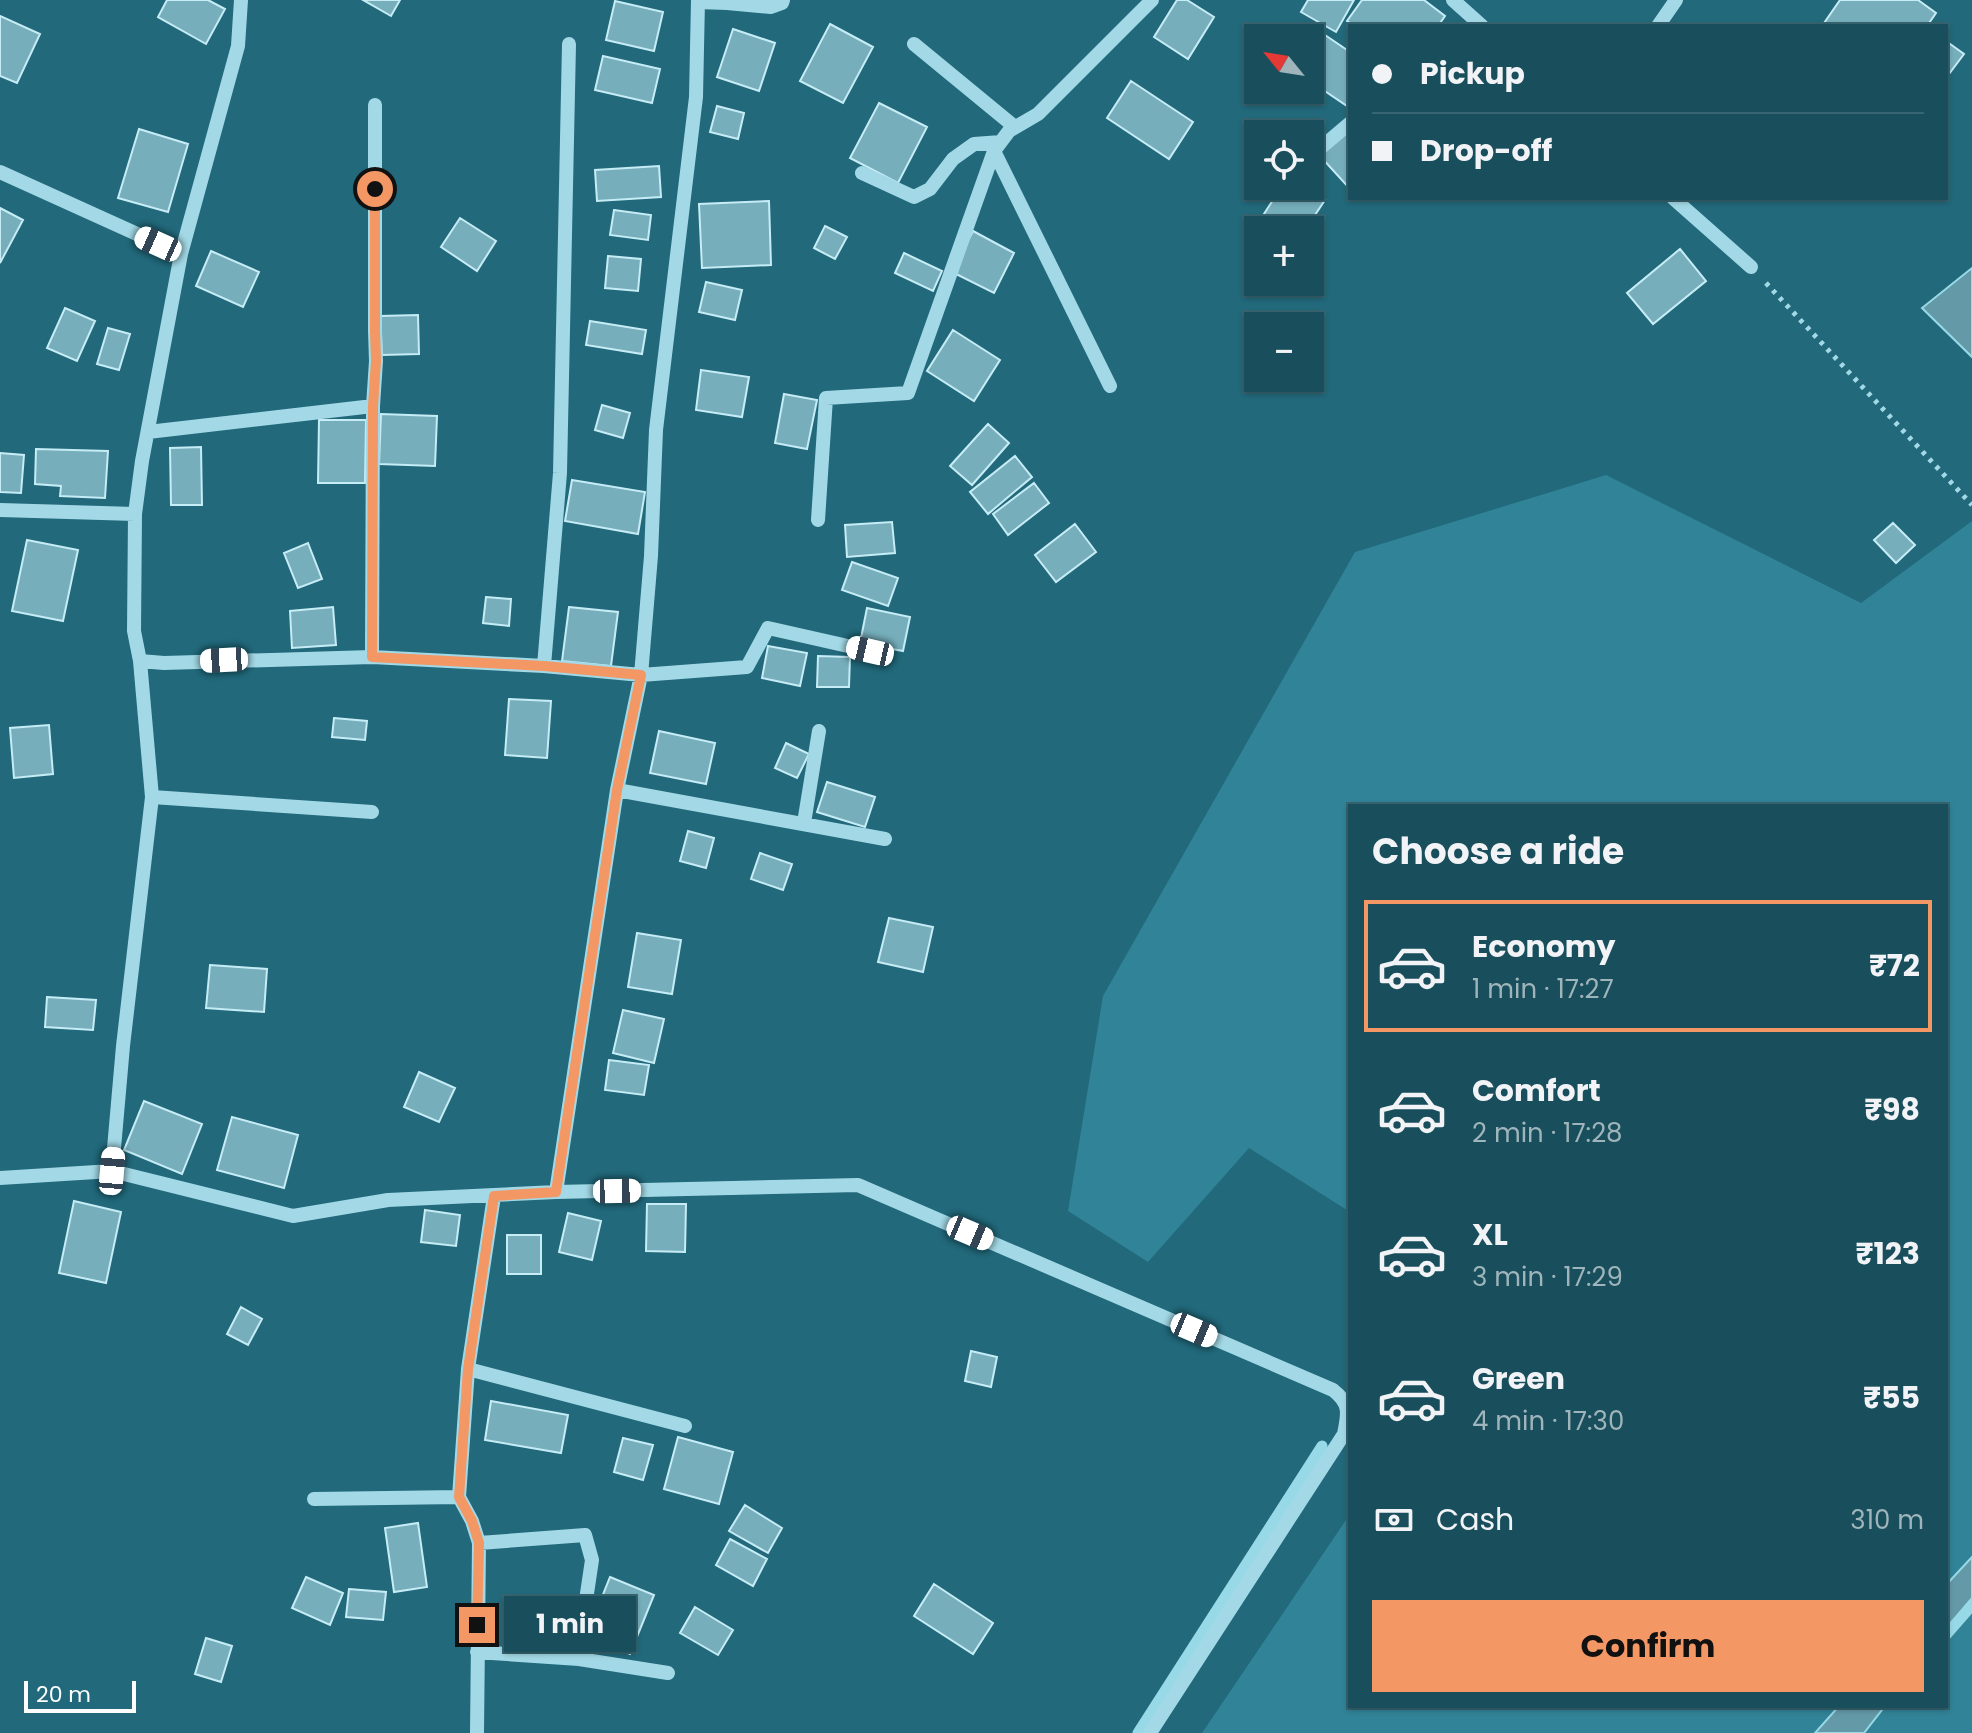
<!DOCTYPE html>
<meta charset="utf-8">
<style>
:root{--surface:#194f5c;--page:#225662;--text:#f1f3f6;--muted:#9fb5bb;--line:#376672;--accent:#f39764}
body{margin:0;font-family:Poppins,sans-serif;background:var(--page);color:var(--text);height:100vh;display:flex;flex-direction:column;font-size:30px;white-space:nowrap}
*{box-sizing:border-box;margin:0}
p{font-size:26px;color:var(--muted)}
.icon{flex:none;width:44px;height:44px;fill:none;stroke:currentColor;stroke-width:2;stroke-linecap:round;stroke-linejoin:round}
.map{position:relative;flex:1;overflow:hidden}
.side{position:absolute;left:1348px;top:804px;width:600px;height:904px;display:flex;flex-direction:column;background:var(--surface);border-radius:0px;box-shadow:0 2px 6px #0004,0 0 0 2px var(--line)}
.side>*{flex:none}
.banner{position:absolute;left:1348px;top:24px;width:600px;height:176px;border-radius:0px;box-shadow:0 2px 6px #0004,0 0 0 2px var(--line);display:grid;align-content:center;height:176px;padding:0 24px;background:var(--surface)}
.needle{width:52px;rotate:300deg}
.buttons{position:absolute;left:1244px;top:24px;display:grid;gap:16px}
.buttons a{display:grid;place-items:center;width:80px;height:80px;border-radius:0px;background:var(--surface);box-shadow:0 2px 6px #0004,0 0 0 2px var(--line);font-size:40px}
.scale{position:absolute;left:24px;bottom:20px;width:112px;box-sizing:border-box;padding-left:8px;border:4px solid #fff;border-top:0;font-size:22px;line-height:28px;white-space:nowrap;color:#fff;-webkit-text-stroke:6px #21697b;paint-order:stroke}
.end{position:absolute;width:36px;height:36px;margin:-18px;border:10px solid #f39764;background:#111;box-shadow:0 0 0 4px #111}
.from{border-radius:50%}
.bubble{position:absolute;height:56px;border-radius:0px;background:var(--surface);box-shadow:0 2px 6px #0004,0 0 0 2px var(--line);font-size:26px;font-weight:700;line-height:56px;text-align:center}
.car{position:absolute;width:24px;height:48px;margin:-24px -12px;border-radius:10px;box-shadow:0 0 6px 2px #0007;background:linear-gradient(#fff 24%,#345 0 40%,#fff 0 76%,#345 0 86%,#fff 0)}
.banner b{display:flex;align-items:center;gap:28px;height:76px;font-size:30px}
.banner b+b{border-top:2px solid var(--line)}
.banner i{width:20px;height:20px;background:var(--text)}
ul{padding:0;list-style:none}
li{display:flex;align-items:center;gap:24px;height:132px;margin:0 16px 12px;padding:0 8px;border:4px solid transparent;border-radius:0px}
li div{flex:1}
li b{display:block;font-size:30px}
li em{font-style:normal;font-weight:700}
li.selected{border-color:var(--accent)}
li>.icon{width:72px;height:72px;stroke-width:1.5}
h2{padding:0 24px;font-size:36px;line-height:96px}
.pay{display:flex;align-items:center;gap:20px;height:88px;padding:0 24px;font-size:30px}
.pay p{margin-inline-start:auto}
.button{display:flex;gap:16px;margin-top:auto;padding:16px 24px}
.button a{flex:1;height:92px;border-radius:0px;background:var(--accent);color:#111;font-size:32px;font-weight:700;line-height:92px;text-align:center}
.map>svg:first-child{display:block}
.green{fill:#318397}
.water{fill:#6499a7;stroke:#97d9e7;stroke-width:2}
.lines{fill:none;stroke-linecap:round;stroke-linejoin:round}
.stream{stroke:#97d9e7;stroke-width:11}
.building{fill:#76aebc;stroke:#c6ecf5;stroke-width:2}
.path{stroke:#a3d9e6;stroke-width:5;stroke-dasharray:4 6;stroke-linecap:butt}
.minor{stroke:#a3d9e6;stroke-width:14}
.route{stroke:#f39764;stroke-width:10}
</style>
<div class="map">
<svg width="1972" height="1733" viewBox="0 0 1972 1733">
<rect width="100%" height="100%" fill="#21697b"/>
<!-- green -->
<path class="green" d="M1606,475L1861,603L1972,521V1733H1202L1350,1514V1706H1946V806H1350V1212L1249,1148L1148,1262L1068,1211L1103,996L1355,552Z"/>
<!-- water -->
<path class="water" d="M1972,268V357L1922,308Z
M1972,1557V1598L1946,1630V1585Z
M1839,1706H1885L1864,1733H1815Z"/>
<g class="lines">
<!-- stream -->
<path class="stream" d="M1946,1635L1972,1605
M1138,1733L1322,1446"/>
</g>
<!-- building -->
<path class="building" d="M167,0H208L225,9L206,44L158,17Z
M363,0H400L391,16Z
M1177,0H1187L1214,17L1188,59L1154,37Z
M1308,0H1354L1336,32L1301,12Z
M1362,0H1424L1445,16L1438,26H1355L1347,21Z
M1840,0H1918L1936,13L1927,26H1822Z
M615,1L663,12L654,51L606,40Z
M0,16L40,34L17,83L0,76Z
M830,24L873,47L843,103L800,81Z
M733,29L775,43L759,91L717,77Z
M1325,35L1350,52V108L1310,81V58Z
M1946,41L1964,54L1946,78Z
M603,56L660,69L652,103L595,90Z
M1131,81L1193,122L1169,159L1107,118Z
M879,103L927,127L898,183L850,158Z
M717,106L744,113L738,139L710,132Z
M139,129L188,144L168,212L118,198Z
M1347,130L1350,133V189L1320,156Z
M659,166L661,197L597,201L595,170Z
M1282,186H1304L1325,200L1305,230H1281L1262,217Z
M769,201L771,265L702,268L699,204Z
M0,208L23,220L0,263Z
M614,210L651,215L648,240L610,235Z
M460,218L496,241L477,271L441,247Z
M825,226L847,237L835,259L814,248Z
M973,231L1014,253L994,293L952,272Z
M1680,249L1706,281L1653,324L1627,293Z
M211,251L259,272L243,307L196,286Z
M904,253L942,271L933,291L895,273Z
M608,256L641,259L638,291L605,288Z
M706,282L742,290L735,320L699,312Z
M65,308L95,321L77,361L47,348Z
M418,315L419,354L382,355L380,316Z
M590,321L646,330L642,354L586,345Z
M108,328L130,334L119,370L97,364Z
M953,330L1000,360L974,401L927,371Z
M701,370L749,377L742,417L696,410Z
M784,394L817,400L807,449L775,443Z
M602,405L630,413L623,438L595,430Z
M381,414L437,416L435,466L379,464Z
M319,420H366L365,483H318Z
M988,424L1009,443L972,485L950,466Z
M201,447L202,505H171L170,448Z
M36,449L108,451L105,498L60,496L61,486L35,484Z
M0,453L24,455L21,493L0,492Z
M1015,456L1032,477L988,514L970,492Z
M572,480L645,492L638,534L565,521Z
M1034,483L1049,503L1008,535L993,514Z
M892,522L895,553L847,557L845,525Z
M1893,523L1915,545L1896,563L1874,540Z
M1075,524L1096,552L1056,582L1035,555Z
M27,540L78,550L63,621L12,611Z
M308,543L322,579L298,588L284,553Z
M852,562L898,578L888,606L842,590Z
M486,597L511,599L509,626L483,623Z
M333,607L336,645L292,648L290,611Z
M569,607L618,612L611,666L562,661Z
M867,608L910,617L903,651L860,643Z
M768,646L807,653L800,686L762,678Z
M818,656L850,657L849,687H817Z
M509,699L551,701L547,758L505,755Z
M334,718L367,721L365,740L332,737Z
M49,725L53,774L14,778L10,728Z
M659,731L715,743L706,784L650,773Z
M786,743L809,754L797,778L775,768Z
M827,782L875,797L865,827L817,812Z
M688,831L714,838L706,868L680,861Z
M760,853L792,864L783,890L751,879Z
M889,918L933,927L923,972L878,962Z
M637,933L681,940L672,994L628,987Z
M210,965L267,969L264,1012L206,1008Z
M47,997L96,1000L93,1030L45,1027Z
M623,1010L664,1019L654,1063L613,1053Z
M609,1060L649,1065L644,1095L605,1090Z
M419,1072L455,1088L439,1122L404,1107Z
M144,1101L202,1124L182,1174L124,1150Z
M232,1117L298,1135L284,1188L217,1170Z
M74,1201L121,1212L106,1283L59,1273Z
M647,1204H686L685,1252L646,1251Z
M425,1210L460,1215L456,1246L421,1242Z
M568,1213L601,1221L592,1260L559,1252Z
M507,1235H541V1274H507Z
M241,1307L262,1319L248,1345L227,1334Z
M971,1351L997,1357L991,1387L965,1381Z
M491,1401L568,1415L561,1453L485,1440Z
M678,1437L733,1452L719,1504L664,1489Z
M623,1438L653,1445L643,1480L614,1472Z
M745,1505L782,1528L768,1553L729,1531Z
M418,1523L427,1587L394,1592L385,1528Z
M730,1539L767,1559L753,1586L716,1565Z
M306,1577L343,1593L330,1625L292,1608Z
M610,1577L654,1595L630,1654L586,1637Z
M934,1584L993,1623L973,1654L914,1616Z
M349,1589L386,1592L383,1620L346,1617Z
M695,1607L733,1630L718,1655L680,1633Z
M206,1638L232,1646L221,1682L195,1674Z"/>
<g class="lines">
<!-- path -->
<path class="path" d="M1766,283L1972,505"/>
<!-- minor -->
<path class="minor" d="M1453,0L1482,26
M698,2L727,3L771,7L782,3L783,0
M1658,26L1676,0
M914,44L1015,127
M994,151L1110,386
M1317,151L1350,123
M0,172L181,254L142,461L135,514L134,631L140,661L164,663L372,657L544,666L641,675L747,667L768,628L870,651
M862,173L914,197L930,189L953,159L974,144L1001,142
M1673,198L1751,267
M181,254L238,46L241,0
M148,432L373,406
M0,510L135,514
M818,520L826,398L908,393L994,151L1009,131L1038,114L1152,0
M372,657L373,406L376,361L375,331V105
M544,666L560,473L569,44
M617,790L885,839
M152,797L372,812
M804,823L819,731
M112,1171L123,1046L152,797L140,661
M0,1178L112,1171L293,1216L388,1200L556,1192L858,1185L1333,1390C1351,1404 1348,1414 1344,1434L1150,1733
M556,1192L617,790L641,675L651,556L656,430L696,97L698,0
M468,1369L685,1426
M314,1499L459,1497
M479,1543L585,1535L592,1560L579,1647V1659L668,1673
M477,1652L579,1659
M477,1733L479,1543L472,1521L459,1497L468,1369L494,1196"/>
</g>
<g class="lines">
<!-- route -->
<path class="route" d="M375,189V331L376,361L373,406L372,657L544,666L641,675L617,790L556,1192L494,1196L468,1369L459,1497L472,1521L479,1543L477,1625"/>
</g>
</svg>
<div class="buttons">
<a><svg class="needle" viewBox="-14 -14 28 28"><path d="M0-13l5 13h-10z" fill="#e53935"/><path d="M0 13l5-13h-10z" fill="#9fb5bb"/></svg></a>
<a><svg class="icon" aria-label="locate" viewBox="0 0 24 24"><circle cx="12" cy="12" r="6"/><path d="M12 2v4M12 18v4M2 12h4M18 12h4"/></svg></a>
<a>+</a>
<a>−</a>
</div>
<div class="scale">20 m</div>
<i class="end from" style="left:375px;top:189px"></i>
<i class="end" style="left:477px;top:1625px"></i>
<div class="bubble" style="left:504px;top:1596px;width:132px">1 min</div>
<i class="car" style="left:158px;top:244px;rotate:294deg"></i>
<i class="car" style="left:870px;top:651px;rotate:283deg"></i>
<i class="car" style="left:224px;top:660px;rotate:267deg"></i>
<i class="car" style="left:112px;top:1171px;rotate:5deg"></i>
<i class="car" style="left:617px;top:1191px;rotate:89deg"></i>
<i class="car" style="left:970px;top:1233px;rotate:113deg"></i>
<i class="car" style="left:1194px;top:1330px;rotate:113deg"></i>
<div class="banner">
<b><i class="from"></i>Pickup</b>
<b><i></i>Drop-off</b>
</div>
<section class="side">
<h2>Choose a ride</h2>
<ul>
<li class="selected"><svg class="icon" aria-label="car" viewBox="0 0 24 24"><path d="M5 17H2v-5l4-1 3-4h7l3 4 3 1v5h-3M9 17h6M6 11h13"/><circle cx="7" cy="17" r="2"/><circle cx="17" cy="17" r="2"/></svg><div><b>Economy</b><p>1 min · 17:27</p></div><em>₹72</em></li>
<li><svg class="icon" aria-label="car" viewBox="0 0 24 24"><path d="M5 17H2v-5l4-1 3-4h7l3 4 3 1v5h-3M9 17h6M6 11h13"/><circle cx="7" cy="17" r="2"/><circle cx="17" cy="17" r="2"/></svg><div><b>Comfort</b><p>2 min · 17:28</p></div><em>₹98</em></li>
<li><svg class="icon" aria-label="car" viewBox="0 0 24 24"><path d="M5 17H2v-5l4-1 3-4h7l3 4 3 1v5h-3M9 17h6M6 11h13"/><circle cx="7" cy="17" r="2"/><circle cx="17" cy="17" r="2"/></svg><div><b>XL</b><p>3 min · 17:29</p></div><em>₹123</em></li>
<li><svg class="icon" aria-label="car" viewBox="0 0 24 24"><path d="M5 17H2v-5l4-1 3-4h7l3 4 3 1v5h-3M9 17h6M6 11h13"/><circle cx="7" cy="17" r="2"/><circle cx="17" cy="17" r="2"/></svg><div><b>Green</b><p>4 min · 17:30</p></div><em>₹55</em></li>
</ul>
<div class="pay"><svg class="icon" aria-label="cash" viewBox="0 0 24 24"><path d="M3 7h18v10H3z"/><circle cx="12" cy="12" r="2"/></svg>Cash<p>310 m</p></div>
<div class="button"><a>Confirm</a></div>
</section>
</div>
